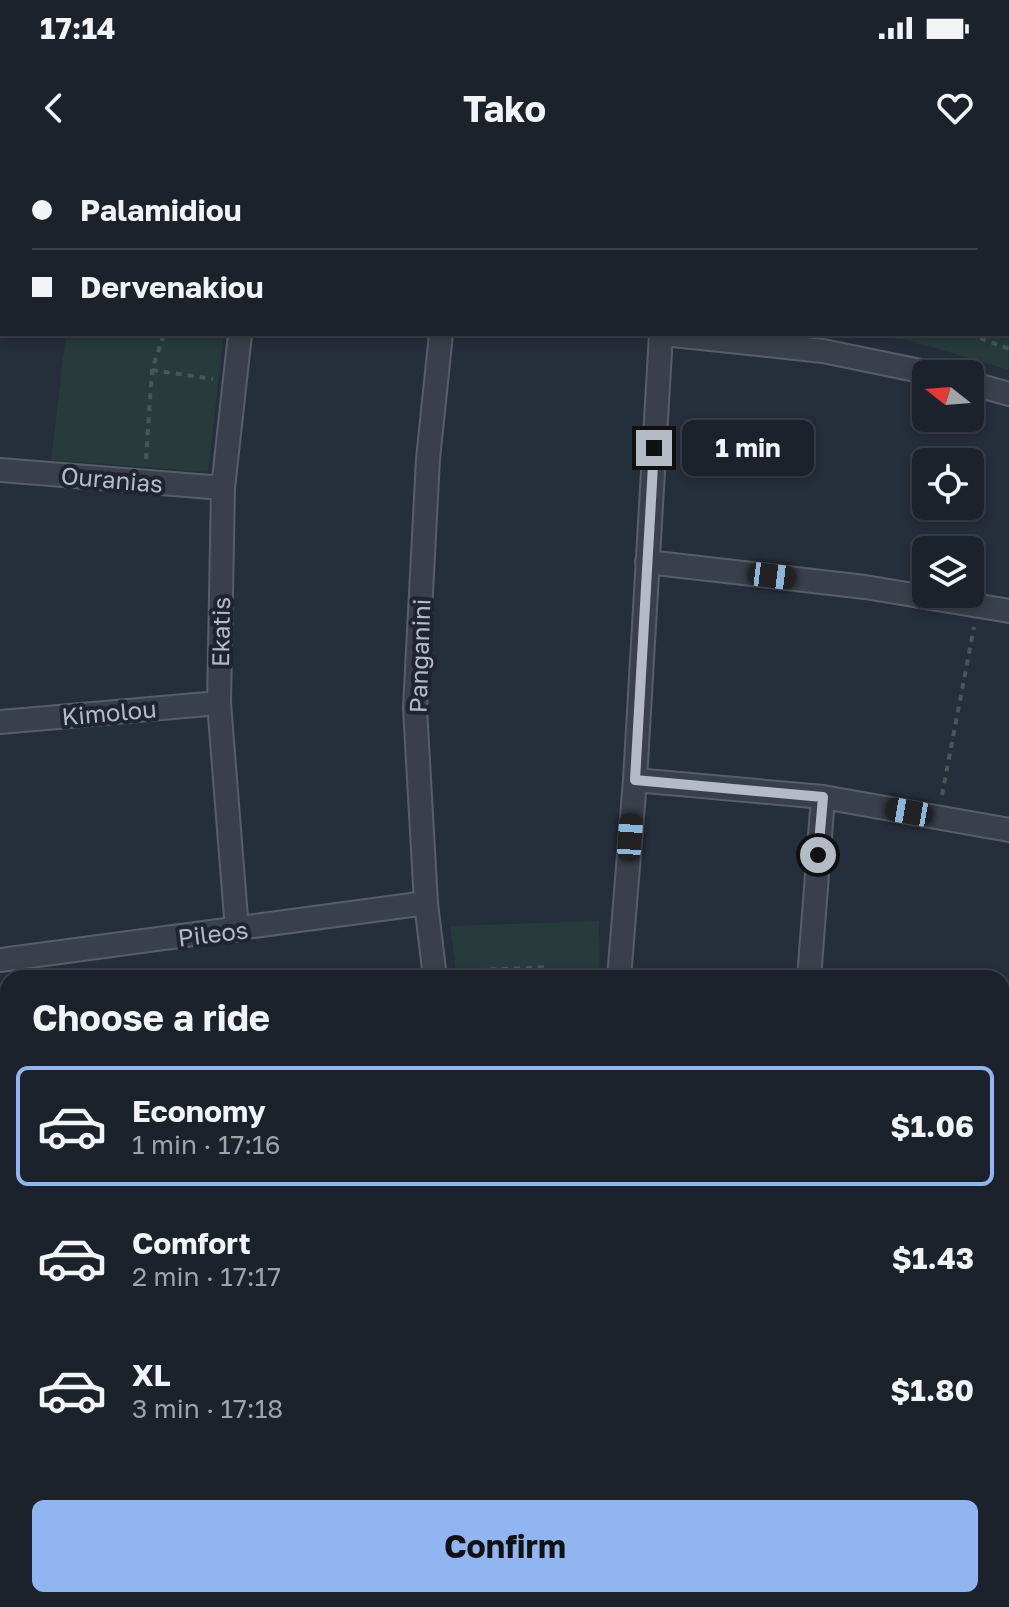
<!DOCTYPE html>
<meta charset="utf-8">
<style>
:root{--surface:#1c222c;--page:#252a34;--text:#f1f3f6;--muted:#a0a4a9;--line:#3a3f48;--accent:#90b5f0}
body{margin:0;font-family:"Golos Text",sans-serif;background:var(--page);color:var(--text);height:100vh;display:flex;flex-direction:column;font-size:30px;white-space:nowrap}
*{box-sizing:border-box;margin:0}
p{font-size:26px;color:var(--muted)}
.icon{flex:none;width:44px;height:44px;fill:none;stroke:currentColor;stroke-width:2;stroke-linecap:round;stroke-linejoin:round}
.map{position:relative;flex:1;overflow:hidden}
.panel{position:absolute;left:0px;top:810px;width:1010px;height:638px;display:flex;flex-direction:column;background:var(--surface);border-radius:24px 24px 0 0;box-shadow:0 4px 12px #0003,0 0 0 2px var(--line)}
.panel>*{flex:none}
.banner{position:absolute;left:0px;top:0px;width:1010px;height:176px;box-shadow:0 4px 12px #0003,0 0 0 2px var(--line);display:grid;align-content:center;height:176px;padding:0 32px;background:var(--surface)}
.needle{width:52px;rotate:287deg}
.tools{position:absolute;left:912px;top:200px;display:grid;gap:16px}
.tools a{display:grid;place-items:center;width:72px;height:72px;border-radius:12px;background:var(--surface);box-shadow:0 4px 12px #0003,0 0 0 2px var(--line);font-size:40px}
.end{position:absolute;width:36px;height:36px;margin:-18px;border:10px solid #b4bbc7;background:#111;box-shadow:0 0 0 4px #111}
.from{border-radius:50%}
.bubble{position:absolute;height:56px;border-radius:12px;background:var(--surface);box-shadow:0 4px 12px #0003,0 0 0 2px var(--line);font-size:26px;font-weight:700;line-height:56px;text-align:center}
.car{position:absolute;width:24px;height:48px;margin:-24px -12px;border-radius:10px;box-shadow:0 0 6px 2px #0007;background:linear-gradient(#222 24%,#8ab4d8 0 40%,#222 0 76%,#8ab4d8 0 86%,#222 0)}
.banner b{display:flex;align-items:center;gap:28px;height:76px;font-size:30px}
.banner b+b{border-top:2px solid var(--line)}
.banner i{width:20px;height:20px;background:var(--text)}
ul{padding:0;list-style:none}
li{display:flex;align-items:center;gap:24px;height:120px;margin:0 16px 12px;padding:0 16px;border:4px solid transparent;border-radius:12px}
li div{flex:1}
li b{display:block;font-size:30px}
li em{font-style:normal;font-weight:700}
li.selected{border-color:var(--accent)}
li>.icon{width:72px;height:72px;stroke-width:1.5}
h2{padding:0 32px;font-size:36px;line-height:96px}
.action{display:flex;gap:16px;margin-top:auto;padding:16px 32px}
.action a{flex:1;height:92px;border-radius:12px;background:var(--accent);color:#111;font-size:32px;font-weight:700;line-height:92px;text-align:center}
.status{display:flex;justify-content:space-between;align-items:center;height:56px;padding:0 40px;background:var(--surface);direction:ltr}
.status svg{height:22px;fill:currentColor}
header{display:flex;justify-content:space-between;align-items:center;height:104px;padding:0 32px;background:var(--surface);font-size:36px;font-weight:700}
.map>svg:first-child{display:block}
.green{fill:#273a3c}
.building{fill:#4b5563;stroke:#202732;stroke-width:2}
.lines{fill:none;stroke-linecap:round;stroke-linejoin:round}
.service-casing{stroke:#575e69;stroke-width:15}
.minor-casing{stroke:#575e69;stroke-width:26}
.tertiary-casing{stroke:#575e69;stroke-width:32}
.path{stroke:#455759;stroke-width:4;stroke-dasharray:6 6;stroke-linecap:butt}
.service{stroke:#39404b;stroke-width:11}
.minor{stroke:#39404b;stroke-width:22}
.tertiary{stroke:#39404b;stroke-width:28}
.route{stroke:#b4bbc7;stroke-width:10}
.labels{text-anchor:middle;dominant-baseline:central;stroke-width:8;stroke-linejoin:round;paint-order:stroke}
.street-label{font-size:24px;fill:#b4bbc7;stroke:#1e2530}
</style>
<div class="status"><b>17:14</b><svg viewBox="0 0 49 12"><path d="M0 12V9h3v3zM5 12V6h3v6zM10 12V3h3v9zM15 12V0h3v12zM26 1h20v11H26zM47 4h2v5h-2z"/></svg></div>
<header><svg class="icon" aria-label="back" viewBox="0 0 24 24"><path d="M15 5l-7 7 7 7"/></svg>Tako<svg class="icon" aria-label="heart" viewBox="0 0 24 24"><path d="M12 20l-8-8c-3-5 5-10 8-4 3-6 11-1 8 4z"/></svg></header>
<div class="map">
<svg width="1009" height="1447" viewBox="0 0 1009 1447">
<rect width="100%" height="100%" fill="#252e3b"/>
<!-- green -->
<path class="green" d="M1008,152L1009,210L911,181L865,174H1008Z
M66,174H224L208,312L51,300Z
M599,761L600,818H457L450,766Z"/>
<!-- building -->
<path class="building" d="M8,916V1006L0,1008V917Z
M8,1141V1278L0,1238V1143Z
M41,1440H119L85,1447H42Z"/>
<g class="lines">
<!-- service casing -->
<g class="service-casing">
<path id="service" d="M271,1447L297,1441"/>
</g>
<!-- minor casing -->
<g class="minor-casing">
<path id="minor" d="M127,0L132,2
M472,2L473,0
M671,2V0
M842,2L843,0
M663,174L823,191L935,214
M970,223L1009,234
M0,310L223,328
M647,402L865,427L1009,451
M0,562L219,543
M635,620L823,637L1009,670
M237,770L219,543L223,328L240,174
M0,800L426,743
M435,818L426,743L415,548L428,299L441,174
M619,818L635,620L661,174
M809,818L823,637
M1002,1053L1009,1051"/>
</g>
<!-- tertiary casing -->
<g class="tertiary-casing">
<path id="tertiary" d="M696,0L701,2
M1008,123H1009
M1002,1285L1009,1282
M593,1447L611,1440"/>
</g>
<!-- path -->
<path class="path" d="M969,174L1009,189
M152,210L213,219
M146,299L152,210L164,174
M942,635L974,467
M454,811L548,807"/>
<!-- service -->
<use href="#service" class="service"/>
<!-- minor -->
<use href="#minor" class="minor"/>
<!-- tertiary -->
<use href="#tertiary" class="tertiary"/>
</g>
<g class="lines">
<!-- route -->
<path class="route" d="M654,288L635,620L823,637L818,695"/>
</g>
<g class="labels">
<!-- street labels -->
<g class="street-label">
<text transform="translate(112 319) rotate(5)">Ouranias</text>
<text transform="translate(220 472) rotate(-89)">Ekatis</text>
<text transform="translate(419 496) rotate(-88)">Panganini</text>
<text transform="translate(109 552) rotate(-5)">Kimolou</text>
<text transform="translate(213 773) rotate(-7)">Pileos</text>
</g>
</g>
</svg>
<div class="tools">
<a><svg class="needle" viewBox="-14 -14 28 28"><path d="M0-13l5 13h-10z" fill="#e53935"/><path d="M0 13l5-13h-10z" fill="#a0a4a9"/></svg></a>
<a><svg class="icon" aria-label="locate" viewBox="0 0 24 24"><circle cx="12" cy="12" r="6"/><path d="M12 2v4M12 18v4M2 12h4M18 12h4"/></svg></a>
<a><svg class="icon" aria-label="layers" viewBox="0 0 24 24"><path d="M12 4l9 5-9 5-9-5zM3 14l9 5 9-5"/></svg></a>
</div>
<i class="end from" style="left:818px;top:695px"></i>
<i class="end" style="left:654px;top:288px"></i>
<div class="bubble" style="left:682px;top:260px;width:132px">1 min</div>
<i class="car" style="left:772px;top:416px;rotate:97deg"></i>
<i class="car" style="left:909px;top:652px;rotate:280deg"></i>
<i class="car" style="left:630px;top:677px;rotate:4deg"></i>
<div class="banner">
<b><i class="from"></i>Palamidiou</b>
<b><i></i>Dervenakiou</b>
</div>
<section class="panel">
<h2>Choose a ride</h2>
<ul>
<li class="selected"><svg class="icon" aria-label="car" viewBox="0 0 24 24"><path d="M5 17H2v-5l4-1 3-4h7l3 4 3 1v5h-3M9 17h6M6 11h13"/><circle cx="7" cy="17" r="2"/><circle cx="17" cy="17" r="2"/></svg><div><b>Economy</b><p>1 min · 17:16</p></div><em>$1.06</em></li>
<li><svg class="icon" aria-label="car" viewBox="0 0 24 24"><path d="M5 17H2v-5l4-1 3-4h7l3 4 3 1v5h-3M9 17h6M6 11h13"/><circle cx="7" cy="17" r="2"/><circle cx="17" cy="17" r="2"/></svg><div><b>Comfort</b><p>2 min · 17:17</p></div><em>$1.43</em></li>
<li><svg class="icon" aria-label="car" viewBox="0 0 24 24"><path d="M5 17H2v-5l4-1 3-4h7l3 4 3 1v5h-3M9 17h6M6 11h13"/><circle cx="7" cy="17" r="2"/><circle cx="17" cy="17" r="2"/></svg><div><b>XL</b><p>3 min · 17:18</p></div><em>$1.80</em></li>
</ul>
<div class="action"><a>Confirm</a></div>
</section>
</div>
